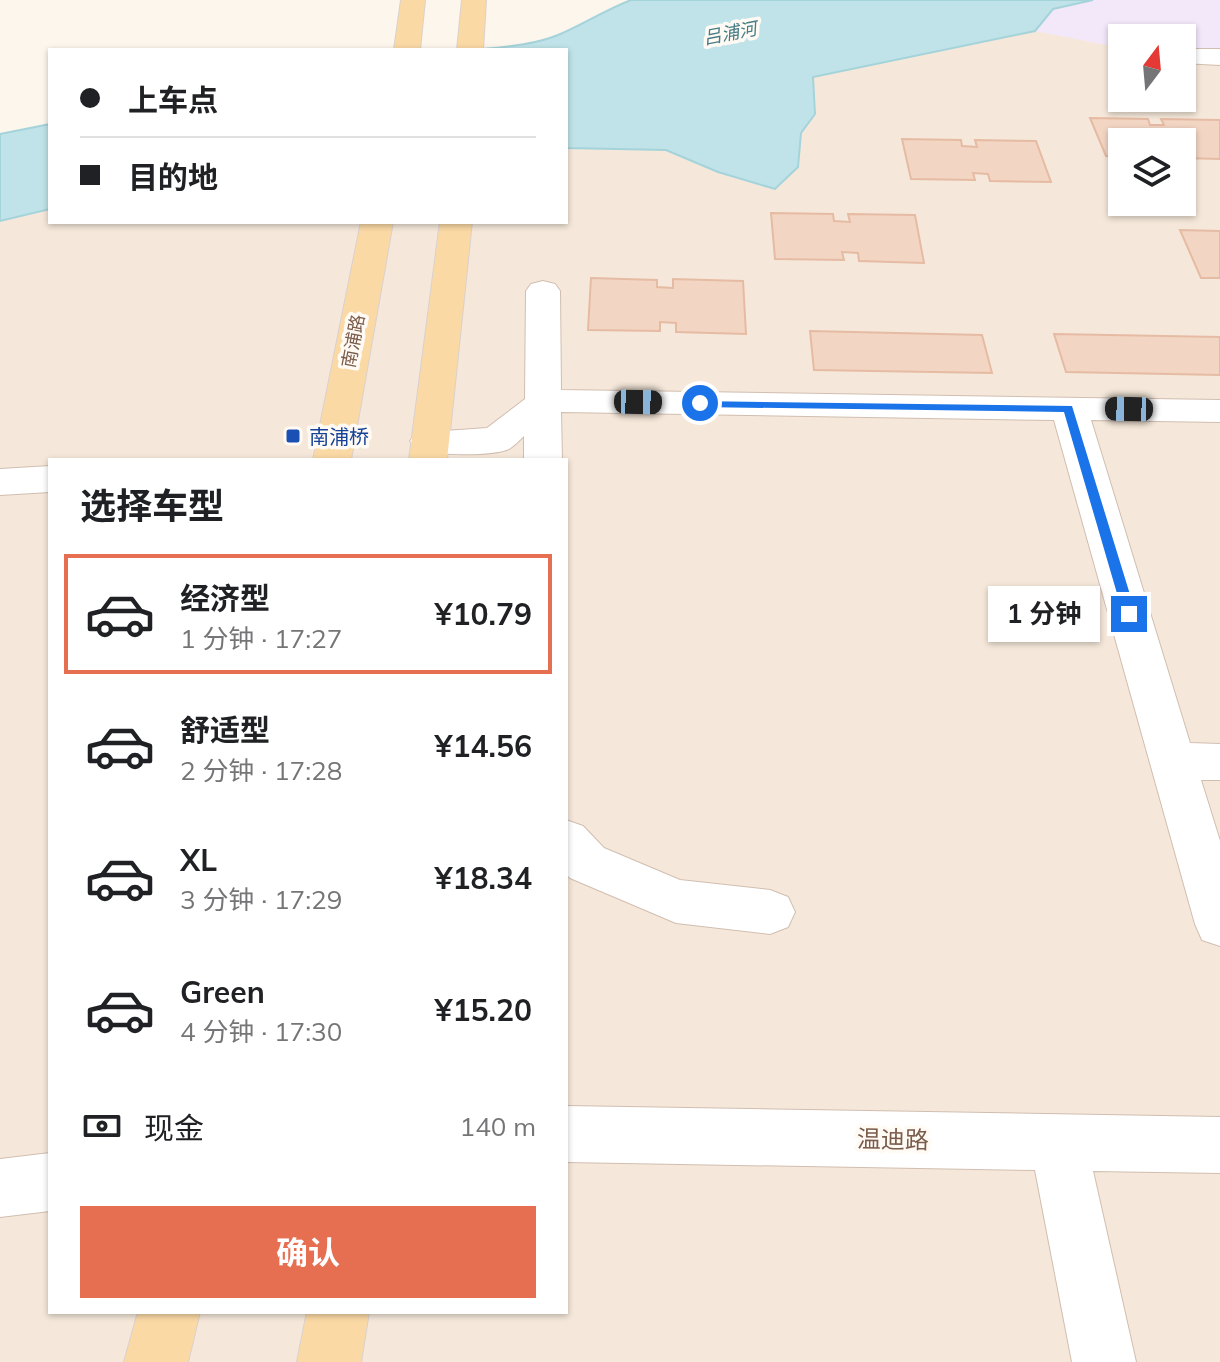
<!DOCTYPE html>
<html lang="zh">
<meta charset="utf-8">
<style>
:root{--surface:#fff;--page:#f6f6f6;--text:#202124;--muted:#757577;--line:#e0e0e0;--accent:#e76f51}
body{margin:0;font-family:Mulish,"Noto Sans SC",sans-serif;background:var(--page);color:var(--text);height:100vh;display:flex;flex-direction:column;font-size:30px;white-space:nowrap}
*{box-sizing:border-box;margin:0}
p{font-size:26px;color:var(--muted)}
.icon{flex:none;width:44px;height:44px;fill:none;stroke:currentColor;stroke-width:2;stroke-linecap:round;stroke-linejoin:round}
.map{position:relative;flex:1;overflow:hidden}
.side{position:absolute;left:48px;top:458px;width:520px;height:856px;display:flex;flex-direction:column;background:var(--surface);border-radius:0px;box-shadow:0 2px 6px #0004}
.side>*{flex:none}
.banner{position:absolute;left:48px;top:48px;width:520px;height:176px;border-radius:0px;box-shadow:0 2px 6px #0004;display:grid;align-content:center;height:176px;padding:0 32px;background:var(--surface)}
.needle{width:52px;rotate:16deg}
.fabs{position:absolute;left:1108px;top:24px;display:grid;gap:16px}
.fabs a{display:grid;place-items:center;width:88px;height:88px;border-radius:0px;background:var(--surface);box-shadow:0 2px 6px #0004;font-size:40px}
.end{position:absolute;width:36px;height:36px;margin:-18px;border:10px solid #1a73e8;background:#fff;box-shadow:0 0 0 4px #fff}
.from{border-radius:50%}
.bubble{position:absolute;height:56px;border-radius:0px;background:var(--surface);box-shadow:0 2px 6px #0004;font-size:26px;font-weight:700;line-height:56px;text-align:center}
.car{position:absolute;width:24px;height:48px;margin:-24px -12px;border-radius:10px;box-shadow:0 0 6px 2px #0007;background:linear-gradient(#222 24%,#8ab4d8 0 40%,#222 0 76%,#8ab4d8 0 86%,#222 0)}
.banner b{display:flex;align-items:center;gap:28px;height:76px;font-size:30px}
.banner b+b{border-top:2px solid var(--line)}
.banner i{width:20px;height:20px;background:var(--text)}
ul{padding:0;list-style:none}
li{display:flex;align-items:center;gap:24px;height:120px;margin:0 16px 12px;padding:0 16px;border:4px solid transparent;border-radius:0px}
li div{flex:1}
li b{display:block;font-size:30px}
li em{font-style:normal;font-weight:700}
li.active{border-color:var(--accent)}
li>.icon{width:72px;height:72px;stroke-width:1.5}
h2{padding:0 32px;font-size:36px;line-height:96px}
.pay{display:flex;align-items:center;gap:20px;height:88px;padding:0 32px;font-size:30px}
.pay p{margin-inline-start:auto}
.action{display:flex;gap:16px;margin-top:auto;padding:16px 32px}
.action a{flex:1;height:92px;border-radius:0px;background:var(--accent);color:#fff;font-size:32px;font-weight:700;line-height:92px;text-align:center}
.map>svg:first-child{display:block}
.residential{fill:#f5e8da;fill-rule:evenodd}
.education{fill:#f3e8fa}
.water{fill:#bfe3e8;stroke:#a5d3da;stroke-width:2}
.building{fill:#f3d5c3;stroke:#e6bba3;stroke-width:2}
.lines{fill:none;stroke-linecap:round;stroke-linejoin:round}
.minor-casing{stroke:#d1beb0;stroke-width:2}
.major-casing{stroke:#dad1cd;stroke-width:2}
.minor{fill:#fff;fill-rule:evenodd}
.major{fill:#fbd9a5;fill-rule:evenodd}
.route{fill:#1a73e8}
.transit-dot{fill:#1a4fb4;stroke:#fffaf3;stroke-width:3}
.labels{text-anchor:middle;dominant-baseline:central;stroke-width:7;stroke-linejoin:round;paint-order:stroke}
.far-water-label{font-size:18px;font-style:italic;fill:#437c86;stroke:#fffaf3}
.far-street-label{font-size:18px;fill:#7a5c4d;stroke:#fffaf3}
.transit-label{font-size:20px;fill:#164399;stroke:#fffaf3;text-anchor:start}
.near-street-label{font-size:24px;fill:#7a5c4d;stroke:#fffaf3}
</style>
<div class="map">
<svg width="1220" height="1362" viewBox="0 0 1220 1362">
<rect width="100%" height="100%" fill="#fdf6ec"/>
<!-- residential -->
<path class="residential" d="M863,0H1220V1362H0V169L50,159V222H566V58ZM1122,38H1182V98H1122ZM1122,142H1182V202H1122ZM50,460H566V1312H50Z"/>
<!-- education -->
<path class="education" d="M1093,0H1220V53L1182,54V38H1122V48L1035,31L1053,9Z"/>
<!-- water -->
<path class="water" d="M631,0H1093L1053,9L1035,31L813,77L815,114L801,133L798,167L775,189L718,172L666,150L566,148V50H472C500,47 531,46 558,35C582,25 605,10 631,0Z
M50,124V209L0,221V134Z"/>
<!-- building -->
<path class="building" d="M1090,118L1148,119L1150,125H1164L1161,119L1220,120V159L1183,158L1182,142H1122V157L1106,156Z
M902,139L961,140L962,146L977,147L975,140L1036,141L1051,182L990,181L988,174L973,173L975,180L911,179Z
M771,213L833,214L834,221L850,222L848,214L915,215L924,263L859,261L858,253L842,252L844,260L775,259Z
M1180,230L1220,231V278H1201Z
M591,278L657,280V287L673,288V279L743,281L746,334L676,332V323L660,322V331L588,330Z
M810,331L982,335L992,373L814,370Z
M1054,334L1220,337V375L1066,372Z"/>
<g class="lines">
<!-- minor casing -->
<g class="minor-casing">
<path id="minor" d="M1190,49H1220V65L1182,63V51Z
M543,281L555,284L560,291L561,390L1220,400V422L1091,420L1190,743L1220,744V780H1201L1220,841V946L1202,940L1195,924L1054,420L561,412L562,460H524V436C520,440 514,446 509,449C491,457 435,455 416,449L410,441L416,433L487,428L525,399L526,291L531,284Z
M50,466V492L0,495V469Z
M566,820L583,826L604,848L680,880L770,890L788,897L795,912L788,927L770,934L676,923L570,878L566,874Z
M566,1106L1220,1117V1173L1093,1171L1136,1362H1072L1035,1170L566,1162Z
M50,1153V1211L0,1217V1159Z"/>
</g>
<!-- major casing -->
<g class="major-casing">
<path id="major" d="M401,0H425L420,50H394Z
M462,0H486L483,50H457Z
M361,222H393L351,460H313Z
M440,222H472L447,460H409Z
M138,1312H200L188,1362H124Z
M307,1312H369L361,1362H297Z"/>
</g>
<!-- minor -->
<use href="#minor" class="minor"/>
<!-- major -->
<use href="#major" class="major"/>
</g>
<!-- route -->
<path class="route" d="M696,401L1072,406L1136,614L1129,619L1123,614L1064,412L700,407Z"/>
<!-- markers -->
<rect class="transit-dot" x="285" y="428" width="16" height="16" rx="4"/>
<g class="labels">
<!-- far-water labels -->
<g class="far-water-label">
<text transform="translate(730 33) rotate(-11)">吕浦河</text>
</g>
<!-- far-street labels -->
<g class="far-street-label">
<text transform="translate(353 341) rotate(-79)">南浦路</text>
</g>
<!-- transit labels -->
<g class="transit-label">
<text x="309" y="436">南浦桥</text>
</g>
<!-- near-street labels -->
<g class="near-street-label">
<text transform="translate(893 1139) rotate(1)">温迪路</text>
</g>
</g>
</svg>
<div class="fabs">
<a><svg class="needle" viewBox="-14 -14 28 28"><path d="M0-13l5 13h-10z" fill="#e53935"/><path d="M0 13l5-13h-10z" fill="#757577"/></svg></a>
<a><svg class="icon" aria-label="layers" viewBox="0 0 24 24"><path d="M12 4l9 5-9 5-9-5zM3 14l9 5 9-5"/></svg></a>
</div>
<i class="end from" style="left:700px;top:403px"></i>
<i class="end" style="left:1129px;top:614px"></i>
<div class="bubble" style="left:988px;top:586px;width:112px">1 分钟</div>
<i class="car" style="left:638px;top:402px;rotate:91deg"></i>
<i class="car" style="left:1129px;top:409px;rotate:271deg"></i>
<div class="banner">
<b><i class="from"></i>上车点</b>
<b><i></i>目的地</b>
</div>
<section class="side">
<h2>选择车型</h2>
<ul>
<li class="active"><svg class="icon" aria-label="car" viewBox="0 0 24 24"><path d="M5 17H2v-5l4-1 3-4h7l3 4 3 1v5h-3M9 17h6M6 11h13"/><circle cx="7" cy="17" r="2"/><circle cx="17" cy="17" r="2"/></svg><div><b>经济型</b><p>1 分钟 · 17:27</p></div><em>¥10.79</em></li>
<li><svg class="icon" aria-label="car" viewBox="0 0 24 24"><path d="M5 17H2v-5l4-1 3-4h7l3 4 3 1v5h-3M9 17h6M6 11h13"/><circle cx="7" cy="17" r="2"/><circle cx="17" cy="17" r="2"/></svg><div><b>舒适型</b><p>2 分钟 · 17:28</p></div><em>¥14.56</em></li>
<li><svg class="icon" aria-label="car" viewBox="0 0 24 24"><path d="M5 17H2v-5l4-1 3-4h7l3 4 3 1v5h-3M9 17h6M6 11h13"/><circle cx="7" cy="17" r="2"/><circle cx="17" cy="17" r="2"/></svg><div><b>XL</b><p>3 分钟 · 17:29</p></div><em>¥18.34</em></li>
<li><svg class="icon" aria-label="car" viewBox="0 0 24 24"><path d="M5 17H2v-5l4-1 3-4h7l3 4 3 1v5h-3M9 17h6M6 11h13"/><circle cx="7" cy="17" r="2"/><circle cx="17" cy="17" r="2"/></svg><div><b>Green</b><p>4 分钟 · 17:30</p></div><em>¥15.20</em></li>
</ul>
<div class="pay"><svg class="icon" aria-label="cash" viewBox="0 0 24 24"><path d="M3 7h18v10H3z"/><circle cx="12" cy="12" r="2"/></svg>现金<p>140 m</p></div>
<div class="action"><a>确认</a></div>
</section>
</div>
